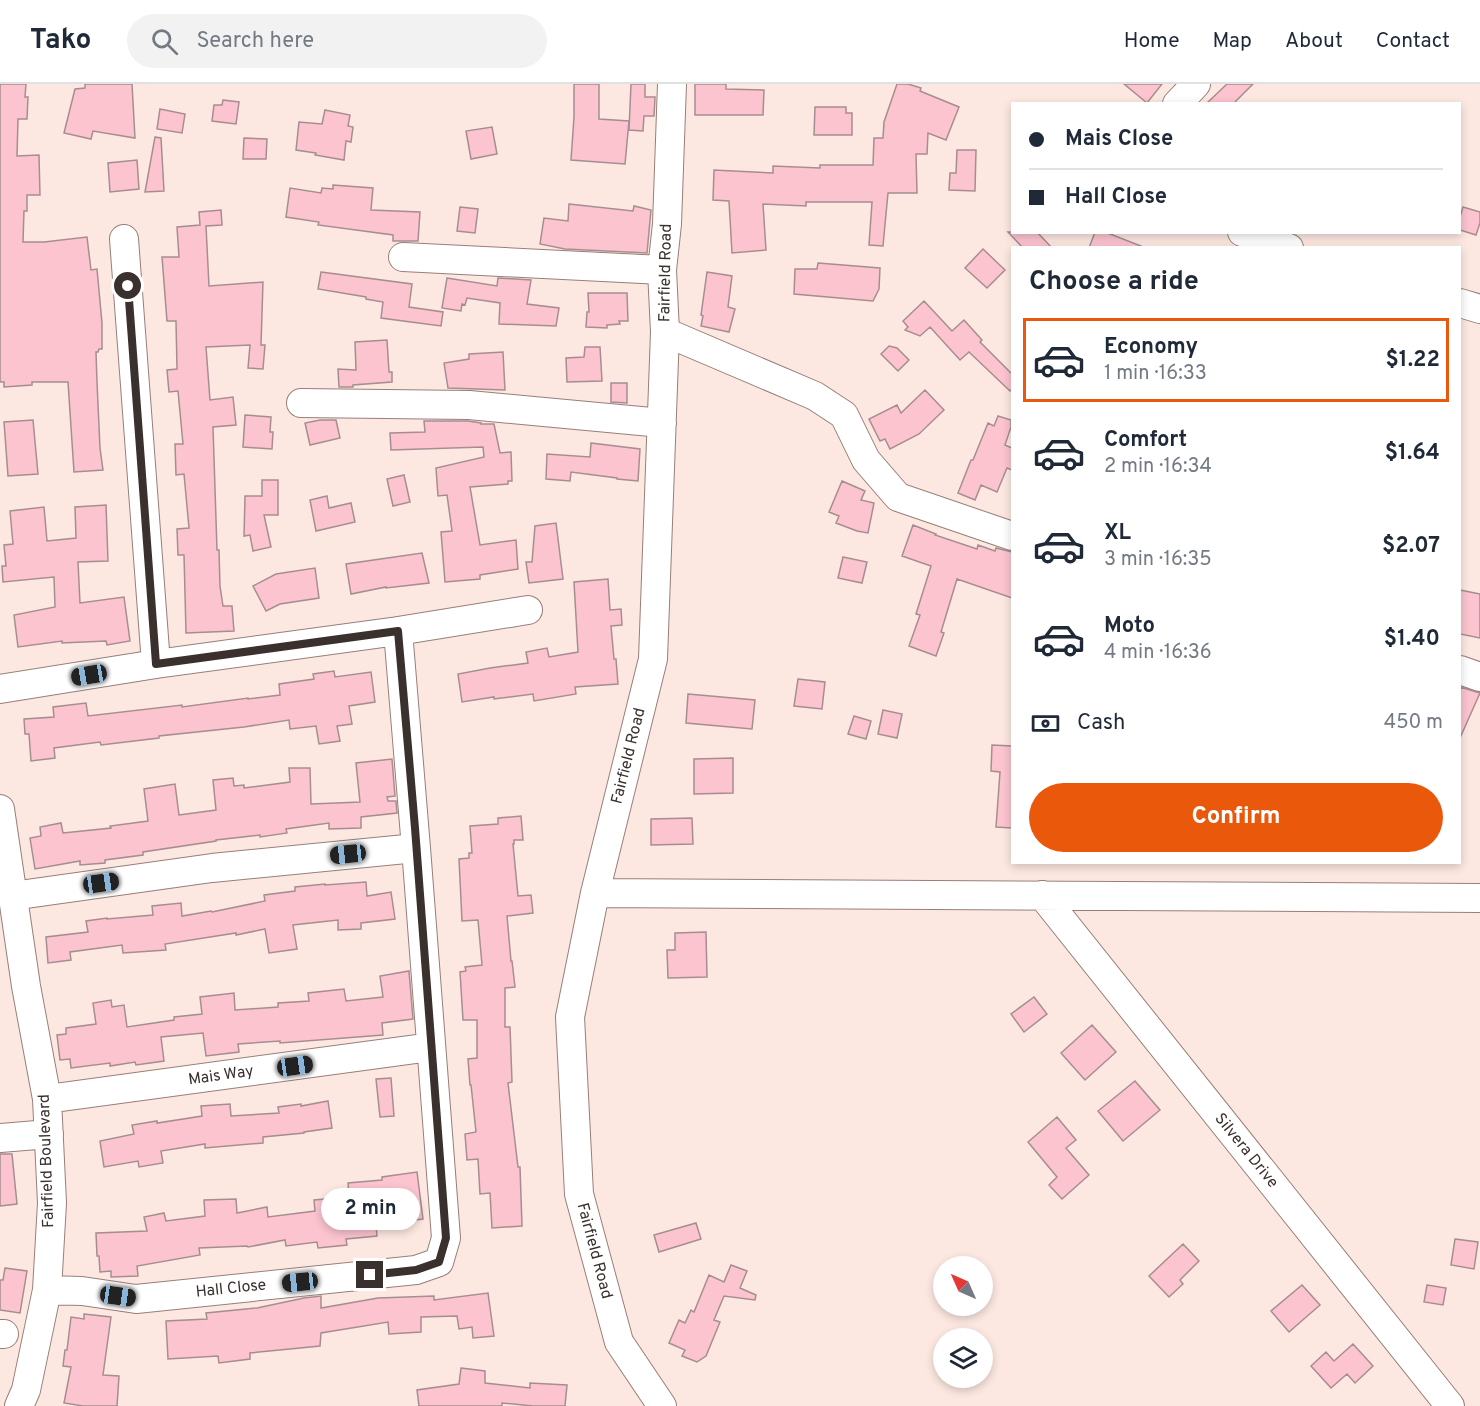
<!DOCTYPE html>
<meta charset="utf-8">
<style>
:root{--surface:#fff;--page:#f2f2f3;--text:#1f2937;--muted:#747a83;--line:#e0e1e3;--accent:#ea580c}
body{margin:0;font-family:Overpass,sans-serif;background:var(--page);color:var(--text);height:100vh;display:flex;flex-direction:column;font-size:22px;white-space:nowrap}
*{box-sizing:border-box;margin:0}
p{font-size:20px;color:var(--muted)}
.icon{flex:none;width:33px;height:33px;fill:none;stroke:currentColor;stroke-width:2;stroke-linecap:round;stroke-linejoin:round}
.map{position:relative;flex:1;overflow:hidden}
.panel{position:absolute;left:1011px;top:162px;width:450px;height:618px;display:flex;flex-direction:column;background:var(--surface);border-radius:0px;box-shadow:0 3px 9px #0003}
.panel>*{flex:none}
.banner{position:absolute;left:1011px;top:18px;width:450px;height:132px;border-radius:0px;box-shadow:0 3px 9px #0003;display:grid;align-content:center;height:132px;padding:0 18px;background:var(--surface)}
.needle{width:39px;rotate:315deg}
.controls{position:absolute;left:933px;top:1172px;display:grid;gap:12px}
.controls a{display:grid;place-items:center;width:60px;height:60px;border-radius:50%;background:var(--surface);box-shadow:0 3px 9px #0003;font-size:30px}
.end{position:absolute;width:27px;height:27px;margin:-14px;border:8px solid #3a302d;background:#fff;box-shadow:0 0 0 3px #fff}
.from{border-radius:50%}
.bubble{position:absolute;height:42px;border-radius:21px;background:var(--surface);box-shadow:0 3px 9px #0003;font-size:20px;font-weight:700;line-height:42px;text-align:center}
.car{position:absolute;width:18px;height:36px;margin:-18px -9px;border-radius:8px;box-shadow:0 0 4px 2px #0007;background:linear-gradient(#222 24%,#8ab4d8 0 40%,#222 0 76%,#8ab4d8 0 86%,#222 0)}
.banner b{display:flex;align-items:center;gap:21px;height:57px;font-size:22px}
.banner b+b{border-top:2px solid var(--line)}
.banner i{width:15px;height:15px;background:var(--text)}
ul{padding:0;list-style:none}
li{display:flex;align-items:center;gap:18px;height:84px;margin:0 12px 9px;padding:0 6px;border:3px solid transparent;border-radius:0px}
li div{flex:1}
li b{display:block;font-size:22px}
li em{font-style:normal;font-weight:700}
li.current{border-color:var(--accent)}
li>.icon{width:54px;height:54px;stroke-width:1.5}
h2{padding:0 18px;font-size:27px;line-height:72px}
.pay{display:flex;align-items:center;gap:15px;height:66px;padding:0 18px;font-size:22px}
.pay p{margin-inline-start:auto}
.action{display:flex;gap:12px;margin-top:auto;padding:12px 18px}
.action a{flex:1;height:69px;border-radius:36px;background:var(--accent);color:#fff;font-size:24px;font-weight:700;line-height:69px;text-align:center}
header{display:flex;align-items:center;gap:36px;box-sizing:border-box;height:84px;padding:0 30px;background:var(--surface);border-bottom:2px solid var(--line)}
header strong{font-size:28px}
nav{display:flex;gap:33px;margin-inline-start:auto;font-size:21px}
.search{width:420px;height:54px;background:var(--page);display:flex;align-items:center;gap:15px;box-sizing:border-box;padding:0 21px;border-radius:33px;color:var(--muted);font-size:22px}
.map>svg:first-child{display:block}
.building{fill:#fbc4cf;stroke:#a78d92;stroke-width:1.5}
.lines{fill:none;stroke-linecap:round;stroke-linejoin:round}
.minor-casing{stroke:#977f78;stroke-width:30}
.minor{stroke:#fff;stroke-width:28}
.route{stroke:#3a302d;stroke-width:8}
.labels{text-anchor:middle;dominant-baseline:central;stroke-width:4.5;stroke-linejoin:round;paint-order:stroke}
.street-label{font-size:16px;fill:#3a302d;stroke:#fff}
</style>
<header>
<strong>Tako</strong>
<div class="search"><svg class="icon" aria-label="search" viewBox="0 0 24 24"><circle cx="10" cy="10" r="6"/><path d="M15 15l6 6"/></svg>Search here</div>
<nav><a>Home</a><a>Map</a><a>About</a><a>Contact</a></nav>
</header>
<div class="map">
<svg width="1480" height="1322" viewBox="0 0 1480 1322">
<rect width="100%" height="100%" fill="#fde8e1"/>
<!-- building -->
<path class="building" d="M0,0H26L25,13H28L27,35H18L17,72L39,71L40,111H27V127H24L23,158H44L87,153L91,186L97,185L102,239V265H99L98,268H96L97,298L100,364L103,386L74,388L68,298H32V301L4,303V298H0Z
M85,0H132L135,54L93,47L91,55L64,49L75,5L85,4Z
M574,0H599V35L629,37L625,80L571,76L574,33Z
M631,0H645V13H655L654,32H644L643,47L629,46Z
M695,0H726V5L764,6L763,31H695Z
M897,0H908L921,4L920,7L959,23L946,56L928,49L927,70H916L917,109H888L883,162L869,161L872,118H806V122L763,120L766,166L732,169L729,117L713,116L714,86L773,89V82L820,84V81H873L874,54H883L884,38Z
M1124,0H1162L1147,19Z
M1227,0H1253L1233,20H1206Z
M223,16L239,18L236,40L212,37L214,21H222Z
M815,23H846V29H852V51H814Z
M160,25L185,30L182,49L157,45Z
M325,26L350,31L348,42L353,43L351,58L346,57L344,76L315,71L316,69L296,66L299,38L322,40Z
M492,43L497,70L471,75L466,47Z
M155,53L161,54L164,107L145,108Z
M244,54L267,55L266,75H243Z
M957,66H976L975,107L949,106L950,89H956Z
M137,76L139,105L110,108L108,79Z
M333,101L373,104L371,126L420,128L418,157H393V151L318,141L319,138L286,133L290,104L321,109L322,104L333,105Z
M569,120L633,127L634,122L651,126L647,169L565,165L540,160L544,134L568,137Z
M460,123L478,125L475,149L457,147Z
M1463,123L1480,128V139L1476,151L1460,146V133Z
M221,126L222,141L206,142L209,202L263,198L261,261H265L263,285L248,284L250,261L206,263L210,316L233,313L236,341L213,343L217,466H219L220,502L223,522H232L234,547L186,549L184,471H178L177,445L189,444L184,390L176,391L175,360H183L178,307L169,308L167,286L177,285L176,237H167L162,173H179L177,143L200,141L199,128Z
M1008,148H1037L1052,164H1023Z
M1095,148H1105L1141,162V164H1089Z
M983,165L1005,186L987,204L965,184Z
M818,179L880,184L879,205L873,217L794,210L795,185H817Z
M321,188L412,200L409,223L443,228L441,242L381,234L383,218L366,215V213L318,205Z
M707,188L732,192L728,223L735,225L729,248L701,242L703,232L701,231Z
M447,194L497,202L498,194L531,196L527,220L559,224L556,242L499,240L500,219L467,214L465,221L462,220L461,227L442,224Z
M588,209H627L628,237H619L620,240L607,241V244L586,243L587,228H589Z
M924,217L952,247L964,236L982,256L980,258L1012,290V305L1010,307L969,268L960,276L930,243L920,252L905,246L908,243L903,237Z
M387,256L389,288H392V298L353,301V303H339L338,285L356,286L355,258Z
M889,262L897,264L909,276L898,287L881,270Z
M585,263H600L602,297L567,298L566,274L584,273Z
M503,268L505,306L448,304L444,279L469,275V270Z
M611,299H627V319L611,318Z
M925,306L944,326L919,350L890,365L885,355L880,357L869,335L897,321L901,329Z
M245,331L271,333L270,348H273L272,365L243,363Z
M998,332L1011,336V343L1005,361L1012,364V386L1007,384L997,408L981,401L975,416L958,409L971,376H973L988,339L994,342Z
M33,336L38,390L8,392L4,338Z
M320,336H336L340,354L310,361L305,339Z
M424,337H468L481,339V340H494L500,369L511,368L512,397H508V400L470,403L480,461L516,456L518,485L480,491V495L445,498L441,448L452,447L447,411L438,412L436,384L484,373L483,363L391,366L390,349L425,348Z
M591,359L640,365L638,397L617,395V394L571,388L570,397L546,395L547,370L590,373Z
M404,391L410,418L393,422L387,395Z
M262,396H278V431H264L271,463L253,467L250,451L244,452L245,412H262Z
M842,397L865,407L861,416L874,419L868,449L857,447L836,439L839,432L829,428Z
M327,412L329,424L351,419L355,438L316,447L310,416Z
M106,421L108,477L78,478L80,519L124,513L130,557L107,561L106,557L62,559V557L18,563L14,531L55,523L54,493L3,498L2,482H6L4,461L13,460L10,427L44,423L47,457L76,454L75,423Z
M556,439L563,495L529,499L526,478H532L535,442Z
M913,441L936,450L935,451L977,465L978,461L995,467L996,464L1012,468V514L957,495L941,548L944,549L936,572L909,562L920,531L916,530L931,482L902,472Z
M422,469L429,499L386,504V503L351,510L346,480Z
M843,473L867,478L862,499L838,494Z
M315,484L319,514L280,520L266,527L253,502L276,490Z
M608,495L610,526L621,525L622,541L611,542L614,575H616L618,600L575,603L576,610L534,617L533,610L494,615V613L462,618L458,590L490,584L528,579L526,568L547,564L549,573L578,568L574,498Z
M1460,506L1480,510V554L1460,550Z
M334,587L335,593L371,588L375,618L349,622L352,640L337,642L340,657L319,660L316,642L290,645L289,636L244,643L159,652V654L101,661L100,658L54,664L55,674L31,677L29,650H25L24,635L54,633L53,623L86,619L88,632L182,621V623L248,614V615L280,611L279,600L314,595L313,590Z
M798,595L825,598L822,625L794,622Z
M1460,603L1480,609L1460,654Z
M688,610L755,616L752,645L686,639Z
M883,626L902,630L897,654L878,650Z
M854,632L871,637L866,655L848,650Z
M992,661L1012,662V744L996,743L1000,688L991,687Z
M733,674V709L694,710V675Z
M392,675L395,712L387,713L388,717H396L397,729L361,733V744L329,745V739L286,745L287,749L260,753V751L216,756V757L143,768V771L105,776V779L80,781V777L35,785L30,754L41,752L40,743L61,739L63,749L111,744L110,742L148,737L144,705L175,700L179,731L216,726L213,696L233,694L234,702L244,701V704L290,698L289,684H310L311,720L360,718L356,679Z
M521,732L523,756H514V760H513L518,812L531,811L533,829L507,832L511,877H512L515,903L505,904V943H510L512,998L508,999L518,1083H520L522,1142L492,1144L490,1109L480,1110L478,1075L467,1076L465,1050L476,1048L471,1001H470L468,975L477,974V936H463L460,888L466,887L465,883L482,881L478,836L462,837L459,775L469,774V769H472L470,742L498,740V734Z
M692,734L693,760L651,761V735Z
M366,798L367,812L391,808L395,835L361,839V845L338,846V836L293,841L297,865L269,869L265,845L236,851V849L165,860L166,866L123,869L122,861L70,868L71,876L48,879L46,853L88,848L86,837L107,834V835L153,831L152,822L181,819L182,832L211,827L212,828L265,817L264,811L295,807V803L325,800V801Z
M706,848L707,893L668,894L667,866H675V849Z
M409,887L413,935L382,939L383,951L280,959V957L238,960L239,968L206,972L203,949L161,953L164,977L136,981L135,978L110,982V979L71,984L70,975L60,976L57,951L66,950V944L96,940L93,919L111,916L112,923L124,921L127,943L174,936V933L202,930L200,913L234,909L235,926L278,923V919L309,917L308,909L344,905L346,917L383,913L380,892Z
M1034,913L1047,930L1024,948L1011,930Z
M1092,941L1116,968L1085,996L1061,969Z
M391,994L394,1032L380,1033L376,995Z
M1135,997L1160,1026L1123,1057L1098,1027Z
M328,1017L332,1044L304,1048V1049L263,1053V1059L205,1064V1060L161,1067L163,1079L139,1083L138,1077L104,1083L100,1057L134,1050L132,1041L157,1037V1039L202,1032L201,1022L230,1020L231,1032L279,1029L278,1023L301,1020V1022Z
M1057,1033L1076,1056L1066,1064L1089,1091L1062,1115L1049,1101L1057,1093L1028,1058Z
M0,1070H12L17,1120L0,1122Z
M417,1088L423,1135L376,1141L377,1152L346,1155L347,1161L318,1164L317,1158L286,1162L285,1156L248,1163L247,1162L199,1164L200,1171L137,1182L138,1192L111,1193V1187L100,1188L99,1172H97L96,1149L147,1147L144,1133L164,1129L166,1137L205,1132L204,1116L236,1115L237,1129L267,1123L268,1133L315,1127L314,1116L349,1113L348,1099L382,1096V1093Z
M696,1139L701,1155L659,1168L654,1151Z
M1455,1155L1478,1158L1474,1185L1451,1181Z
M1183,1160L1199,1177L1180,1196L1183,1200L1169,1213L1149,1192Z
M731,1181L747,1187L740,1204L756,1211L755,1216L724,1212L714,1236L720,1238L706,1272L697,1278L682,1272L685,1266L669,1259L679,1236L685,1239L691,1226L694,1228L709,1191L724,1198Z
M5,1184L27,1187L20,1229L0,1226V1196H3Z
M1302,1201L1320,1221L1289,1248L1271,1227Z
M1427,1201L1446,1204L1443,1221L1424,1218Z
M488,1209L494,1252L473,1254L472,1243L459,1245L457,1232L421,1233V1248L389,1250L388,1238L321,1249L320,1262L250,1269V1275L219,1279L218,1272L168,1275L166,1237L207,1235L206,1229L257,1224L304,1214L321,1212V1224L378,1214L434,1212V1216Z
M84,1230L111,1233L103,1291L119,1292L117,1322H83L64,1319L71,1283L63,1282L65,1266H67L71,1233L84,1235Z
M1353,1260L1373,1282L1355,1299L1347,1290L1331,1304L1311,1282L1326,1268L1334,1277Z
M461,1284L485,1287V1299L530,1304V1299L567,1301L565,1322H533L502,1319V1322H419L417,1306L459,1300Z"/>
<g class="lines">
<!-- minor casing -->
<g class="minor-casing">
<path id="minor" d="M1177,20L1196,0
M1242,148L1289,164
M124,155L156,580
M403,173L662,186
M1460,219L1480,225
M665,248L815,312L844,331L866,376L898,413L1012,452
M301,319L469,321L662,339
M1460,586L1480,593
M0,605L156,580L398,547L528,526
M0,725L26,902L47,1015L52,1119L47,1206L26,1306L19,1322
M595,809L1480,814
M1042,811L1450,1322
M12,812L212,784L416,764
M47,1015L431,963
M0,1054L49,1050
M47,1206L82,1207L136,1215L416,1186L439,1178L446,1154L416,764L398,547
M0,1250H4
M662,1322L619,1258L579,1110L570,933L595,809L653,575L665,248L662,186L667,140L672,0"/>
</g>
<!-- minor -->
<use href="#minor" class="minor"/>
</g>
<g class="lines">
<!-- route -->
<path class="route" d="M128,202L156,580L398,547L415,744L446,1154L439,1178L416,1186L370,1191"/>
</g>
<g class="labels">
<!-- street labels -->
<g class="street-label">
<text transform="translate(666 189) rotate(-89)">Fairfield Road</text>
<text transform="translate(629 672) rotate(-76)">Fairfield Road</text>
<text transform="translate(221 992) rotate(-8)">Mais Way</text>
<text transform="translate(1246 1067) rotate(51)">Silvera Drive</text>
<text transform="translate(47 1077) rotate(-92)">Fairfield Boulevard</text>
<text transform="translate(594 1167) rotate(75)">Fairfield Road</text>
<text transform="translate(231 1205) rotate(-6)">Hall Close</text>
</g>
</g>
</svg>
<div class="controls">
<a><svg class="needle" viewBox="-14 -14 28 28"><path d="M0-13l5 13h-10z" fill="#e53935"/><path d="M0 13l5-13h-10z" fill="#747a83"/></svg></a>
<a><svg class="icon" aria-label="layers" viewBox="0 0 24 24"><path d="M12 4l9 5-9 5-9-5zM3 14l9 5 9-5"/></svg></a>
</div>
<i class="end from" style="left:128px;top:202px"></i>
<i class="end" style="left:370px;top:1191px"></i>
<div class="bubble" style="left:321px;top:1104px;width:99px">2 min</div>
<i class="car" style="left:89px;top:591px;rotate:260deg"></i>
<i class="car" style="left:348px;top:770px;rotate:264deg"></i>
<i class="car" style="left:101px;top:799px;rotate:82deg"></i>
<i class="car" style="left:295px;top:982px;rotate:82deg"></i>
<i class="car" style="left:300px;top:1198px;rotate:264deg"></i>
<i class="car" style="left:118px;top:1212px;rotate:98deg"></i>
<div class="banner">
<b><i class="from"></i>Mais Close</b>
<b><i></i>Hall Close</b>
</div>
<section class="panel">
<h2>Choose a ride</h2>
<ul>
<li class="current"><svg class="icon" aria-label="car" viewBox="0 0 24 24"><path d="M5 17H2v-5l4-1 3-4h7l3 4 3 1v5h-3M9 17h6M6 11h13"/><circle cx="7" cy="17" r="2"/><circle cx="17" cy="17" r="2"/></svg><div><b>Economy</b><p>1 min · 16:33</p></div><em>$1.22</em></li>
<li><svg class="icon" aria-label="car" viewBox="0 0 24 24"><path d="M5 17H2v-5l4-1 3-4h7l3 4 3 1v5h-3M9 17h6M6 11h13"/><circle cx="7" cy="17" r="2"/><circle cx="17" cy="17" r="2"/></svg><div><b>Comfort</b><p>2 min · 16:34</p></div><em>$1.64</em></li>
<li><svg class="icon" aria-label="car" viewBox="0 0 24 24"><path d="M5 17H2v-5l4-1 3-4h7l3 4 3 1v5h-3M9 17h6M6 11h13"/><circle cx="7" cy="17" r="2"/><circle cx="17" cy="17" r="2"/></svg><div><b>XL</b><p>3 min · 16:35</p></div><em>$2.07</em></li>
<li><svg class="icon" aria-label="car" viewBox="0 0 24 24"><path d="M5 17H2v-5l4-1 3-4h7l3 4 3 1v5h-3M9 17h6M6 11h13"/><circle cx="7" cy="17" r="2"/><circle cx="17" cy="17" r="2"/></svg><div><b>Moto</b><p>4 min · 16:36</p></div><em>$1.40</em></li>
</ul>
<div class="pay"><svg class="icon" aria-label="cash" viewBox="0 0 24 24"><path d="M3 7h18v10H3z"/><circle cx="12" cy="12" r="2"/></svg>Cash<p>450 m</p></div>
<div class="action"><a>Confirm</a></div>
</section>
</div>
